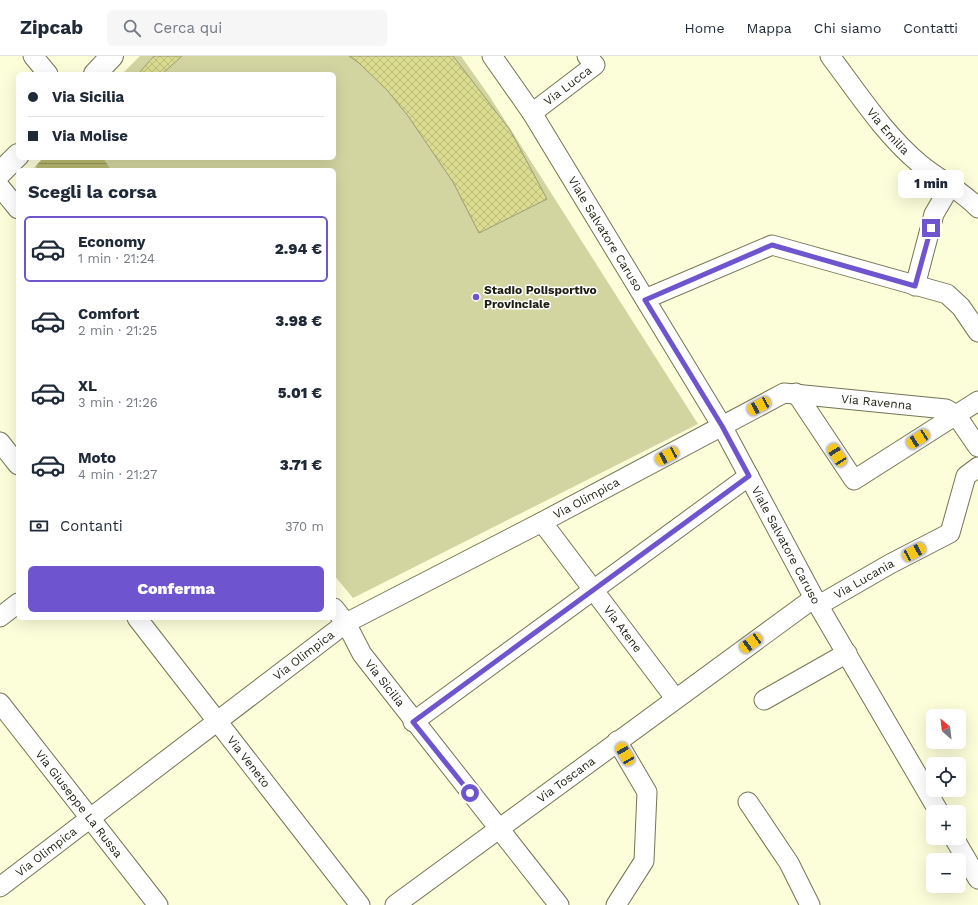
<!DOCTYPE html>
<html lang="it">
<meta charset="utf-8">
<style>
:root{--surface:#fff;--page:#f6f6f7;--text:#1f2937;--muted:#747a83;--line:#e0e1e3;--accent:#6e54ce}
body{margin:0;font-family:"Work Sans",sans-serif;background:var(--page);color:var(--text);height:100vh;display:flex;flex-direction:column;font-size:15px;white-space:nowrap}
*{box-sizing:border-box;margin:0}
p{font-size:13px;color:var(--muted)}
.icon{flex:none;width:22px;height:22px;fill:none;stroke:currentColor;stroke-width:2;stroke-linecap:round;stroke-linejoin:round}
.map{position:relative;flex:1;overflow:hidden}
.drawer{position:absolute;left:16px;top:112px;width:320px;height:452px;display:flex;flex-direction:column;background:var(--surface);border-radius:6px;box-shadow:0 4px 16px #0002}
.drawer>*{flex:none}
.top-card{position:absolute;left:16px;top:16px;width:320px;height:88px;border-radius:6px;box-shadow:0 4px 16px #0002;display:grid;align-content:center;height:88px;padding:0 12px;background:var(--surface)}
.needle{width:26px;rotate:332deg}
.buttons{position:absolute;left:926px;top:653px;display:grid;gap:8px}
.buttons a{display:grid;place-items:center;width:40px;height:40px;border-radius:6px;background:var(--surface);box-shadow:0 4px 16px #0002;font-size:20px}
.end{position:absolute;width:18px;height:18px;margin:-9px;border:5px solid #6e54ce;background:#fff;box-shadow:0 0 0 2px #fff}
.from{border-radius:50%}
.bubble{position:absolute;height:28px;border-radius:6px;background:var(--surface);box-shadow:0 4px 16px #0002;font-size:13px;font-weight:800;line-height:28px;text-align:center}
.car{position:absolute;width:12px;height:24px;margin:-12px -6px;border-radius:5px;box-shadow:0 0 3px 1px #0007;background:linear-gradient(#f5c518 24%,#345 0 40%,#f5c518 0 76%,#345 0 86%,#f5c518 0)}
.top-card b{display:flex;align-items:center;gap:14px;height:38px;font-size:15px}
.top-card b+b{border-top:1px solid var(--line)}
.top-card i{width:10px;height:10px;background:var(--text)}
ul{padding:0;list-style:none}
li{display:flex;align-items:center;gap:12px;height:66px;margin:0 8px 6px;padding:0 4px;border:2px solid transparent;border-radius:6px}
li div{flex:1}
li b{display:block;font-size:15px}
li em{font-style:normal;font-weight:800}
li.selected{border-color:var(--accent)}
li>.icon{width:36px;height:36px;stroke-width:1.5}
h2{padding:0 12px;font-size:18px;line-height:48px}
.pay{display:flex;align-items:center;gap:10px;height:44px;padding:0 12px;font-size:15px}
.pay p{margin-inline-start:auto}
.action{display:flex;gap:8px;margin-top:auto;padding:8px 12px}
.action a{flex:1;height:46px;border-radius:6px;background:var(--accent);color:#fff;font-size:16px;font-weight:800;line-height:46px;text-align:center}
header{display:flex;align-items:center;gap:24px;box-sizing:border-box;height:56px;padding:0 20px;background:var(--surface);border-bottom:1px solid var(--line)}
header strong{font-size:19px}
nav{display:flex;gap:22px;margin-inline-start:auto;font-size:14px}
.search{width:280px;height:36px;background:var(--page);display:flex;align-items:center;gap:10px;box-sizing:border-box;padding:0 14px;border-radius:6px;color:var(--muted);font-size:15px}
.map>svg:first-child{display:block}
.park{fill:#d3d5a1}
.water{fill:url(#water-rules)}
.building{fill:url(#building-cross-hatch);stroke:#9b9c7a}
.lines{fill:none;stroke-linecap:round;stroke-linejoin:round}
.minor-casing{stroke:#747555;stroke-width:21}
.tertiary-casing{stroke:#747555;stroke-width:24}
.minor{stroke:#fff;stroke-width:19}
.tertiary{stroke:#fff;stroke-width:22}
.route{stroke:#6e54ce;stroke-width:5}
.poi-dot{fill:#6e54ce;stroke:#fff;stroke-width:1.5}
.labels{text-anchor:middle;dominant-baseline:central;stroke-width:3;stroke-linejoin:round;paint-order:stroke}
.street-label{font-size:12px;fill:#1e1e11;stroke:#fff}
.poi-label{font-size:12px;font-weight:bold;fill:#1e1e11;stroke:#fff;text-anchor:start}
</style>
<header>
<strong>Zipcab</strong>
<div class="search"><svg class="icon" aria-label="search" viewBox="0 0 24 24"><circle cx="10" cy="10" r="6"/><path d="M15 15l6 6"/></svg>Cerca qui</div>
<nav><a>Home</a><a>Mappa</a><a>Chi siamo</a><a>Contatti</a></nav>
</header>
<div class="map">
<svg width="978" height="849" viewBox="0 0 978 849">
<defs>
<pattern id="water-rules" width="6" height="5" patternUnits="userSpaceOnUse"><rect width="6" height="5" fill="#b7b86e"/><path d="M0 2.5h6" fill="none" stroke="#949559"/></pattern>
<pattern id="building-cross-hatch" width="8" height="8" patternUnits="userSpaceOnUse"><rect width="8" height="8" fill="#dbdc90"/><path d="M0 0l8 8M0 8l8-8" fill="none" stroke="#bcbc7b"/></pattern>
</defs>
<rect width="100%" height="100%" fill="#fcfdd9"/>
<!-- park -->
<path class="park" d="M140,0H461L490,41L698,368L353,542L334,519V114H32L43,102H334V18H122Z"/>
<!-- water -->
<path class="water" d="M43,102H103L111,114H38L36,110Z"/>
<!-- building -->
<path class="building" d="M154,0H182L162,18H138Z
M349,0H453L510,74L547,143L479,177L453,126L408,60L387,34L359,7Z"/>
<g class="lines">
<!-- minor casing -->
<g class="minor-casing">
<g id="minor">
<path d="M33,0L48,18"/>
<path id="s1" d="M492,0L532,57L722,370L814,542L939,756"/>
<path id="s2" d="M830,0C858,37 884,78 920,108C938,123 961,134 978,152"/>
<path id="s3" d="M532,57L595,9L587,0"/>
<path d="M0,131L18,153"/>
<path d="M915,230L934,158L951,129"/>
<path d="M645,243L772,189L947,238L961,251L978,276"/>
<path d="M796,337L854,424L956,359L978,391"/>
<path d="M0,386L18,409"/>
<path id="s4" d="M542,466L675,642"/>
<path id="s5" d="M819,549L890,508L950,477L966,420L978,411"/>
<path id="s6" d="M334,552L346,567L362,598L559,849"/>
<path d="M0,561L18,547"/>
<path id="s7" d="M137,562L360,849"/>
<path d="M764,644L847,597"/>
<path id="s8" d="M0,647L158,849"/>
<path d="M413,666L749,420"/>
<path d="M748,746L789,807L810,849"/>
<path d="M954,782L978,823"/>
<path id="s9" d="M0,831L346,567L542,466L784,337L946,353L956,359L978,345"/>
<path id="s10" d="M395,849L814,542"/>
<path d="M616,849L644,805L647,736L617,685"/>
</g>
</g>
<!-- tertiary casing -->
<g class="tertiary-casing">
<path id="tertiary" d="M95,18L112,0
M0,117L18,99"/>
</g>
<!-- minor -->
<use href="#minor" class="minor"/>
<!-- tertiary -->
<use href="#tertiary" class="tertiary"/>
</g>
<g class="lines">
<!-- route -->
<path class="route" d="M470,737L413,666L749,420L722,370L645,244L772,189L915,230L931,172"/>
</g>
<!-- markers -->
<circle class="poi-dot" cx="476" cy="241" r="4"/>
<g class="labels">
<!-- street labels -->
<g class="street-label">
<text stroke="none"><textPath href="#s3" startOffset="45">Via Lucca</textPath></text>
<text stroke="none"><textPath href="#s2" startOffset="95">Via Emilia</textPath></text>
<text stroke="none"><textPath href="#s1" startOffset="211">Viale Salvatore Caruso</textPath></text>
<text stroke="none"><textPath href="#s9" startOffset="1023">Via Ravenna</textPath></text>
<text stroke="none"><textPath href="#s9" startOffset="706">Via Olimpica</textPath></text>
<text stroke="none"><textPath href="#s1" startOffset="571">Viale Salvatore Caruso</textPath></text>
<text stroke="none"><textPath href="#s5" startOffset="52">Via Lucania</textPath></text>
<text stroke="none"><textPath href="#s4" startOffset="134">Via Atene</textPath></text>
<text stroke="none"><textPath href="#s9" startOffset="382">Via Olimpica</textPath></text>
<text stroke="none"><textPath href="#s6" startOffset="91">Via Sicilia</textPath></text>
<text stroke="none"><textPath href="#s7" startOffset="182">Via Veneto</textPath></text>
<text stroke="none"><textPath href="#s10" startOffset="212">Via Toscana</textPath></text>
<text stroke="none"><textPath href="#s8" startOffset="128">Via Giuseppe La Russa</textPath></text>
<text stroke="none"><textPath href="#s9" startOffset="58">Via Olimpica</textPath></text>
</g>
<!-- poi labels -->
<g class="poi-label">
<text x="484" y="234">Stadio Polisportivo<tspan x="484" dy="14">Provinciale</tspan></text>
</g>
</g>
</svg>
<div class="buttons">
<a><svg class="needle" viewBox="-14 -14 28 28"><path d="M0-13l5 13h-10z" fill="#e53935"/><path d="M0 13l5-13h-10z" fill="#747a83"/></svg></a>
<a><svg class="icon" aria-label="locate" viewBox="0 0 24 24"><circle cx="12" cy="12" r="6"/><path d="M12 2v4M12 18v4M2 12h4M18 12h4"/></svg></a>
<a>+</a>
<a>−</a>
</div>
<i class="end from" style="left:470px;top:737px"></i>
<i class="end" style="left:931px;top:172px"></i>
<div class="bubble" style="left:898px;top:114px;width:66px">1 min</div>
<i class="car" style="left:759px;top:350px;rotate:242deg"></i>
<i class="car" style="left:918px;top:383px;rotate:237deg"></i>
<i class="car" style="left:837px;top:399px;rotate:327deg"></i>
<i class="car" style="left:667px;top:400px;rotate:242deg"></i>
<i class="car" style="left:914px;top:496px;rotate:62deg"></i>
<i class="car" style="left:751px;top:587px;rotate:234deg"></i>
<i class="car" style="left:625px;top:698px;rotate:330deg"></i>
<div class="top-card">
<b><i class="from"></i>Via Sicilia</b>
<b><i></i>Via Molise</b>
</div>
<section class="drawer">
<h2>Scegli la corsa</h2>
<ul>
<li class="selected"><svg class="icon" aria-label="car" viewBox="0 0 24 24"><path d="M5 17H2v-5l4-1 3-4h7l3 4 3 1v5h-3M9 17h6M6 11h13"/><circle cx="7" cy="17" r="2"/><circle cx="17" cy="17" r="2"/></svg><div><b>Economy</b><p>1 min · 21:24</p></div><em>2.94 €</em></li>
<li><svg class="icon" aria-label="car" viewBox="0 0 24 24"><path d="M5 17H2v-5l4-1 3-4h7l3 4 3 1v5h-3M9 17h6M6 11h13"/><circle cx="7" cy="17" r="2"/><circle cx="17" cy="17" r="2"/></svg><div><b>Comfort</b><p>2 min · 21:25</p></div><em>3.98 €</em></li>
<li><svg class="icon" aria-label="car" viewBox="0 0 24 24"><path d="M5 17H2v-5l4-1 3-4h7l3 4 3 1v5h-3M9 17h6M6 11h13"/><circle cx="7" cy="17" r="2"/><circle cx="17" cy="17" r="2"/></svg><div><b>XL</b><p>3 min · 21:26</p></div><em>5.01 €</em></li>
<li><svg class="icon" aria-label="car" viewBox="0 0 24 24"><path d="M5 17H2v-5l4-1 3-4h7l3 4 3 1v5h-3M9 17h6M6 11h13"/><circle cx="7" cy="17" r="2"/><circle cx="17" cy="17" r="2"/></svg><div><b>Moto</b><p>4 min · 21:27</p></div><em>3.71 €</em></li>
</ul>
<div class="pay"><svg class="icon" aria-label="cash" viewBox="0 0 24 24"><path d="M3 7h18v10H3z"/><circle cx="12" cy="12" r="2"/></svg>Contanti<p>370 m</p></div>
<div class="action"><a>Conferma</a></div>
</section>
</div>
